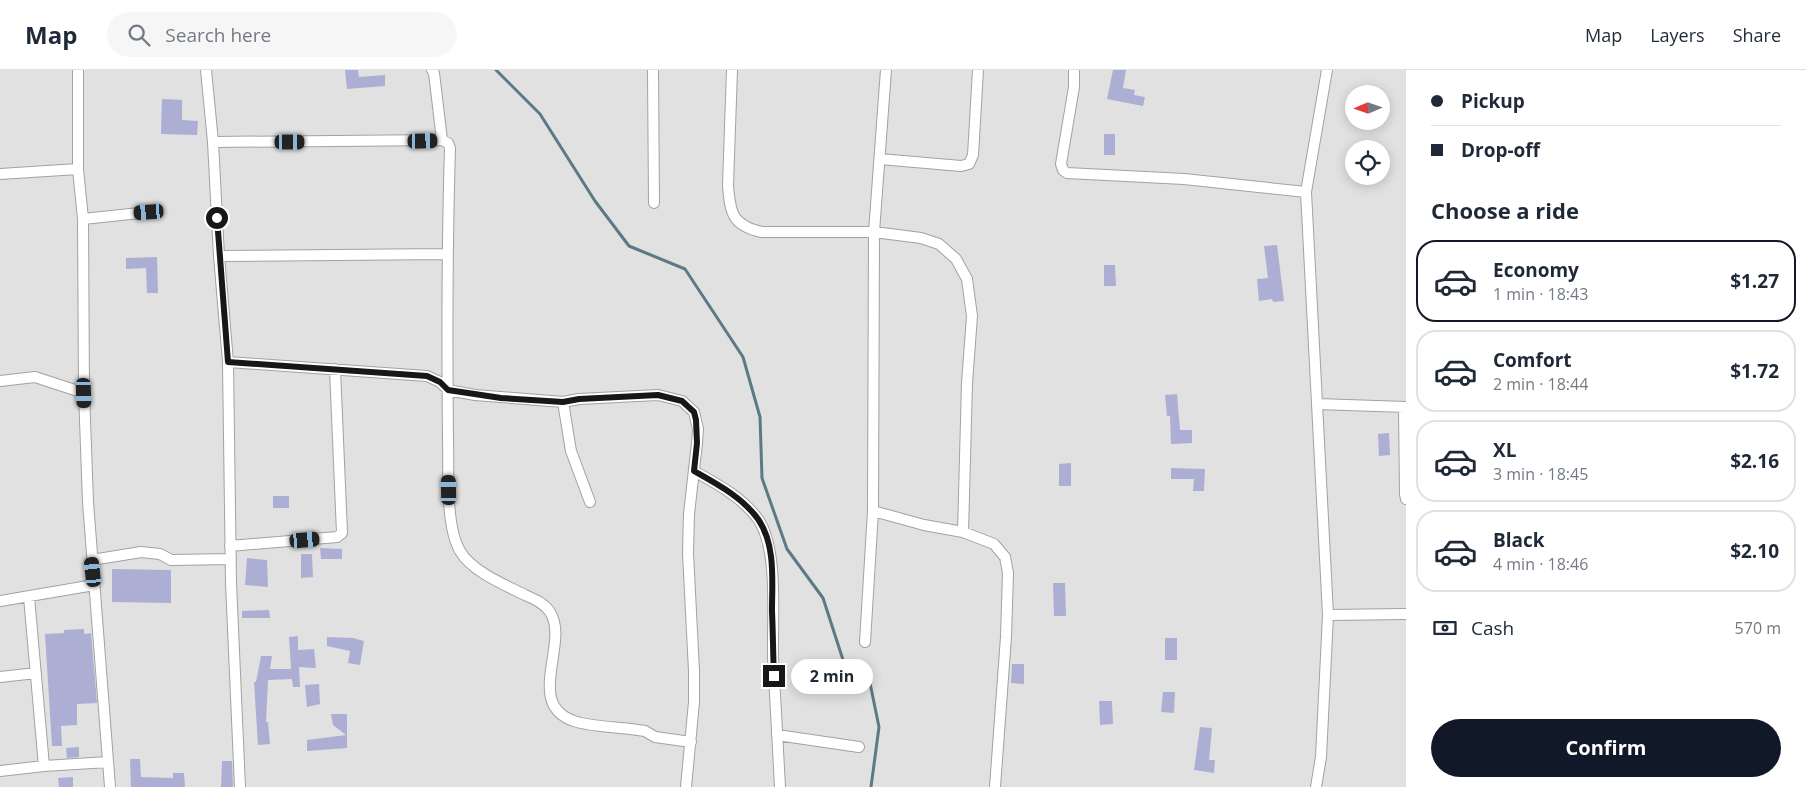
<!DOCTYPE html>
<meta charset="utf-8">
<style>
:root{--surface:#fff;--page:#f6f6f7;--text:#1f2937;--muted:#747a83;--line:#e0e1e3;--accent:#111827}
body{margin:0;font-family:"Open Sans",sans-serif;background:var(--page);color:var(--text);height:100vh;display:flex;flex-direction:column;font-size:19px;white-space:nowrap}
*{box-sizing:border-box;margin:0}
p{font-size:16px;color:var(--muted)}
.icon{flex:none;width:28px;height:28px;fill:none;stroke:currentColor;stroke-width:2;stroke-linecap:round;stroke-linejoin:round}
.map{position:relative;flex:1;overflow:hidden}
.drawer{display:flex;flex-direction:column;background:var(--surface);width:400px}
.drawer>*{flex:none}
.guide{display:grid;align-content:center;height:110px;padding:0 25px;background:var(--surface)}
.needle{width:32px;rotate:268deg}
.buttons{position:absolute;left:1345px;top:15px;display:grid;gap:10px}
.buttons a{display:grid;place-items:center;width:45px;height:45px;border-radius:50%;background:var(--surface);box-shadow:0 2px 12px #0003;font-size:25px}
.end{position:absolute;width:22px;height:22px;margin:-11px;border:6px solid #171717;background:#fff;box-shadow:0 0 0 2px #fff}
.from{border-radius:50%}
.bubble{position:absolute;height:35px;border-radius:18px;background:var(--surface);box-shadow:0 2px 12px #0003;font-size:16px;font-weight:700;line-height:35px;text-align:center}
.car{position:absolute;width:15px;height:30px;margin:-15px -8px;border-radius:6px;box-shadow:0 0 4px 1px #0007;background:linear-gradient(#222 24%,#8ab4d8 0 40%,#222 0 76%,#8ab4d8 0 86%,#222 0)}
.guide b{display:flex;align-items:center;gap:18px;height:48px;font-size:19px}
.guide b+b{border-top:1px solid var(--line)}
.guide i{width:12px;height:12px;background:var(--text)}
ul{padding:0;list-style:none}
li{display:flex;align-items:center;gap:15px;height:82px;margin:0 10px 8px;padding:0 15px;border:2px solid var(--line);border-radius:20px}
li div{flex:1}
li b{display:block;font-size:19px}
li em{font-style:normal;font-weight:700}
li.on{border-color:var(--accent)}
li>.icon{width:45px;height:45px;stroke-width:1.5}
h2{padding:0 25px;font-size:22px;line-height:60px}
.pay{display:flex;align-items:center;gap:12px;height:55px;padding:0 25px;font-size:19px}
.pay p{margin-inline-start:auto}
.primary-button{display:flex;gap:10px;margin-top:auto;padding:10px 25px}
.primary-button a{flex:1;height:58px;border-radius:30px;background:var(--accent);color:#fff;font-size:20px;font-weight:700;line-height:58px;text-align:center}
header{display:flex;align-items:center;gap:30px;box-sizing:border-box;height:70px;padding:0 25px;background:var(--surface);border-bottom:1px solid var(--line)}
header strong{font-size:24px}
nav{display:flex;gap:28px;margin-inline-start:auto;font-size:18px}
.search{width:350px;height:45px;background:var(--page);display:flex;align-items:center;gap:12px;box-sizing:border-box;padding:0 18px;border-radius:28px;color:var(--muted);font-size:19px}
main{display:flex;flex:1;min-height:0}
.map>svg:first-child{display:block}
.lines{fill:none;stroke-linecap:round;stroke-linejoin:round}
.stream{stroke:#5c7a86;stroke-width:3}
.building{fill:#acafd3}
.street-casing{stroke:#a2a2a3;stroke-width:12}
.street{stroke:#fff;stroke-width:10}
.route{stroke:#171717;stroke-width:6}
</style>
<header>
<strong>Map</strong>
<div class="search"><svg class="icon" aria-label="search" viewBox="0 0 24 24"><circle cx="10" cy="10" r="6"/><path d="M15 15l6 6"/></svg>Search here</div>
<nav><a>Map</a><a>Layers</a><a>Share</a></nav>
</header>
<main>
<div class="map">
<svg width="1406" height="717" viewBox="0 0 1406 717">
<rect width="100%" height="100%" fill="#e1e1e2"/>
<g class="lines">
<!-- stream -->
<path class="stream" d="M496,0L540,44L595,131L629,176L685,199L743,287L760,347L762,408L787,479L823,528L845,596L870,613L879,657L871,717"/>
</g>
<!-- building -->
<path class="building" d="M345,0H358L359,7L385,5V16L347,19Z
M1113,0H1126L1123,18L1135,20L1134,25L1145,27L1143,36L1107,29Z
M162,29L182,30V50L198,51L197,65L161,64Z
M1104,64H1115V85H1104Z
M1277,175L1284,231L1273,232L1272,229L1259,231L1257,209L1268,208L1264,176Z
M157,187L158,223H147L146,198L126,199V188Z
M1104,195H1115L1116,216H1104Z
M1177,324L1180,360H1192V373L1171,374L1170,346H1167L1165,325Z
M1389,363L1390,385L1379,386L1378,364Z
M1071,393V416H1059V394Z
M1171,398L1205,399L1204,421H1193L1194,409H1171Z
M273,426H289V438H273Z
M320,478L342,479V489H321Z
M301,484H312L313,507L301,508Z
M247,488L267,490L268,517L245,515Z
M112,499L171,500V533L112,532Z
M1053,513H1065L1066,546H1054Z
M269,540L270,548H242V541Z
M84,559V564L91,563L97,633L77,634V655L61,656L62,676H52L45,564L64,563V560Z
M298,566V580L314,579L316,598L299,597L300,617H293L292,609L268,610L266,652H268L270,674L258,675L254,612H256L261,586H272L270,599H291L289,567Z
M327,567L353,568L364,571L360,595L348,593L350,581L327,576Z
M1165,568H1177V590H1165Z
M1012,594H1024V614L1011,613Z
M319,614L320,634L307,637L305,615Z
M1163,622H1175L1174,643L1161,642Z
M1099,631H1112L1113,654L1100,655Z
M331,644H347V678L307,681V670L346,665L333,655Z
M1200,657L1212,658L1209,690H1215L1214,703L1194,700Z
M79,677V687L67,688L66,678Z
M130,689H140L141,707L173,708V703H184L185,717H131Z
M222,691H232L233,717H221Z
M73,707V717H59L58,708Z"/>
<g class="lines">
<!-- street casing -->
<g class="street-casing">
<path id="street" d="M78,0V99L83,149L84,323L88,432L110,717
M206,0L213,72L219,186L228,292L231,513L240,717
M432,0L434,3L442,70
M653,0L654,133
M732,0L728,115C730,142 732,156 762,162H874L921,168L939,174L956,189L967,209L972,246L967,313L963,462
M886,0L874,162L873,441L924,455L963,462L994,474L1005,487L1008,503L1006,567L995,717
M1074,0V17L1061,94L1063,100L1067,103L1184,109L1306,122
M213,72L442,70L448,73L450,78C447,175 447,272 448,369C449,400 445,455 460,481C471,501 505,515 525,525C534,529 544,533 550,542C570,573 524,634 574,651C590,657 620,657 638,660L645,661L655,667L691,672
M880,89L961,96L969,94L973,85L978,0
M0,104L78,99
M83,149L149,142
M219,186L446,184
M228,292L427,306L440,312L448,320L475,325L563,332L571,381L590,432
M0,311L35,307L84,323
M563,332L579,329L658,325L682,331L694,342L698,359L697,373L689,444L688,483L694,601V632L686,717
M1317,334L1406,337
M1404,337L1405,424L1406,429
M694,401C717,414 742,427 758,449C779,479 772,550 773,587C775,631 778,674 780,717
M230,476L337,467L342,463L335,299
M92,490L141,482L160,484L171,490L231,489
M29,527L44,696
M0,531L94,515
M1328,545L1406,544
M865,572L873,441
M0,607L36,603
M777,665L859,677
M0,701L44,696L108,692
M1316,717L1321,687L1328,545L1306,122L1327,0"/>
</g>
<!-- street -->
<use href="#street" class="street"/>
</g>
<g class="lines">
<!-- route -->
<path class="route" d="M217,148L228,292L427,306L440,312L448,320L501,328L563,332L579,329L658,325L682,331L694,342L696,350L697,373L694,401C717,414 742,427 758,449C776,475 772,511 772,541C773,563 773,585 774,606"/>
</g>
</svg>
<div class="buttons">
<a><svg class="needle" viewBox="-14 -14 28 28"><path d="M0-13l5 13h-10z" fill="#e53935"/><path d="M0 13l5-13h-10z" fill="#747a83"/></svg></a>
<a><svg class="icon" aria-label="locate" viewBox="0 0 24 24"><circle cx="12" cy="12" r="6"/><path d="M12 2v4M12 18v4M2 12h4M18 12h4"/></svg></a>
</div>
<i class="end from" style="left:217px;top:148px"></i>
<i class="end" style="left:774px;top:606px"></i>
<div class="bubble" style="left:791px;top:589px;width:82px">2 min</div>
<i class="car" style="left:423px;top:71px;rotate:89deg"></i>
<i class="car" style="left:290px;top:72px;rotate:90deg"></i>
<i class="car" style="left:149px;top:142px;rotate:266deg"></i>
<i class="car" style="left:84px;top:323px;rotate:178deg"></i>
<i class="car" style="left:449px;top:420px;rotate:359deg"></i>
<i class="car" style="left:305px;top:470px;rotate:85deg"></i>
<i class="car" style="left:93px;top:502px;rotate:354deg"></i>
</div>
<section class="drawer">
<div class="guide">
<b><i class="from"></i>Pickup</b>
<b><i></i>Drop-off</b>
</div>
<h2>Choose a ride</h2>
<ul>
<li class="on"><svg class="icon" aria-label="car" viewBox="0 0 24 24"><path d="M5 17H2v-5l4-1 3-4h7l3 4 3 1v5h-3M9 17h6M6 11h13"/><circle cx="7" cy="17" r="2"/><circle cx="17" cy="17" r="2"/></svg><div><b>Economy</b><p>1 min · 18:43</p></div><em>$1.27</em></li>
<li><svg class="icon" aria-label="car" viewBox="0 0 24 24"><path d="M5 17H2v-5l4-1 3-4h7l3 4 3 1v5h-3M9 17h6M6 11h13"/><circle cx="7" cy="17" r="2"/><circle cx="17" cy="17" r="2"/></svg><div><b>Comfort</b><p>2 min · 18:44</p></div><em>$1.72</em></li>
<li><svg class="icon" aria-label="car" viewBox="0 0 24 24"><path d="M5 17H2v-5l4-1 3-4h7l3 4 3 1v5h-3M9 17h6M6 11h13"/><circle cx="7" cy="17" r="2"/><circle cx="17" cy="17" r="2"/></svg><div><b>XL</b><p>3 min · 18:45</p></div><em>$2.16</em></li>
<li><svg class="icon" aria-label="car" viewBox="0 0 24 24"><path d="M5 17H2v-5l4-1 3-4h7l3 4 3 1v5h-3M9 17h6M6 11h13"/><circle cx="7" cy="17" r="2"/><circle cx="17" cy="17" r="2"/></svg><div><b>Black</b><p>4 min · 18:46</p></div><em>$2.10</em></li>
</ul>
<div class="pay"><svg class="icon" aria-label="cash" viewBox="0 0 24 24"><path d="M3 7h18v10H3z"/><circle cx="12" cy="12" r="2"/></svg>Cash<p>570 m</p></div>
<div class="primary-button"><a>Confirm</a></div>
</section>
</main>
